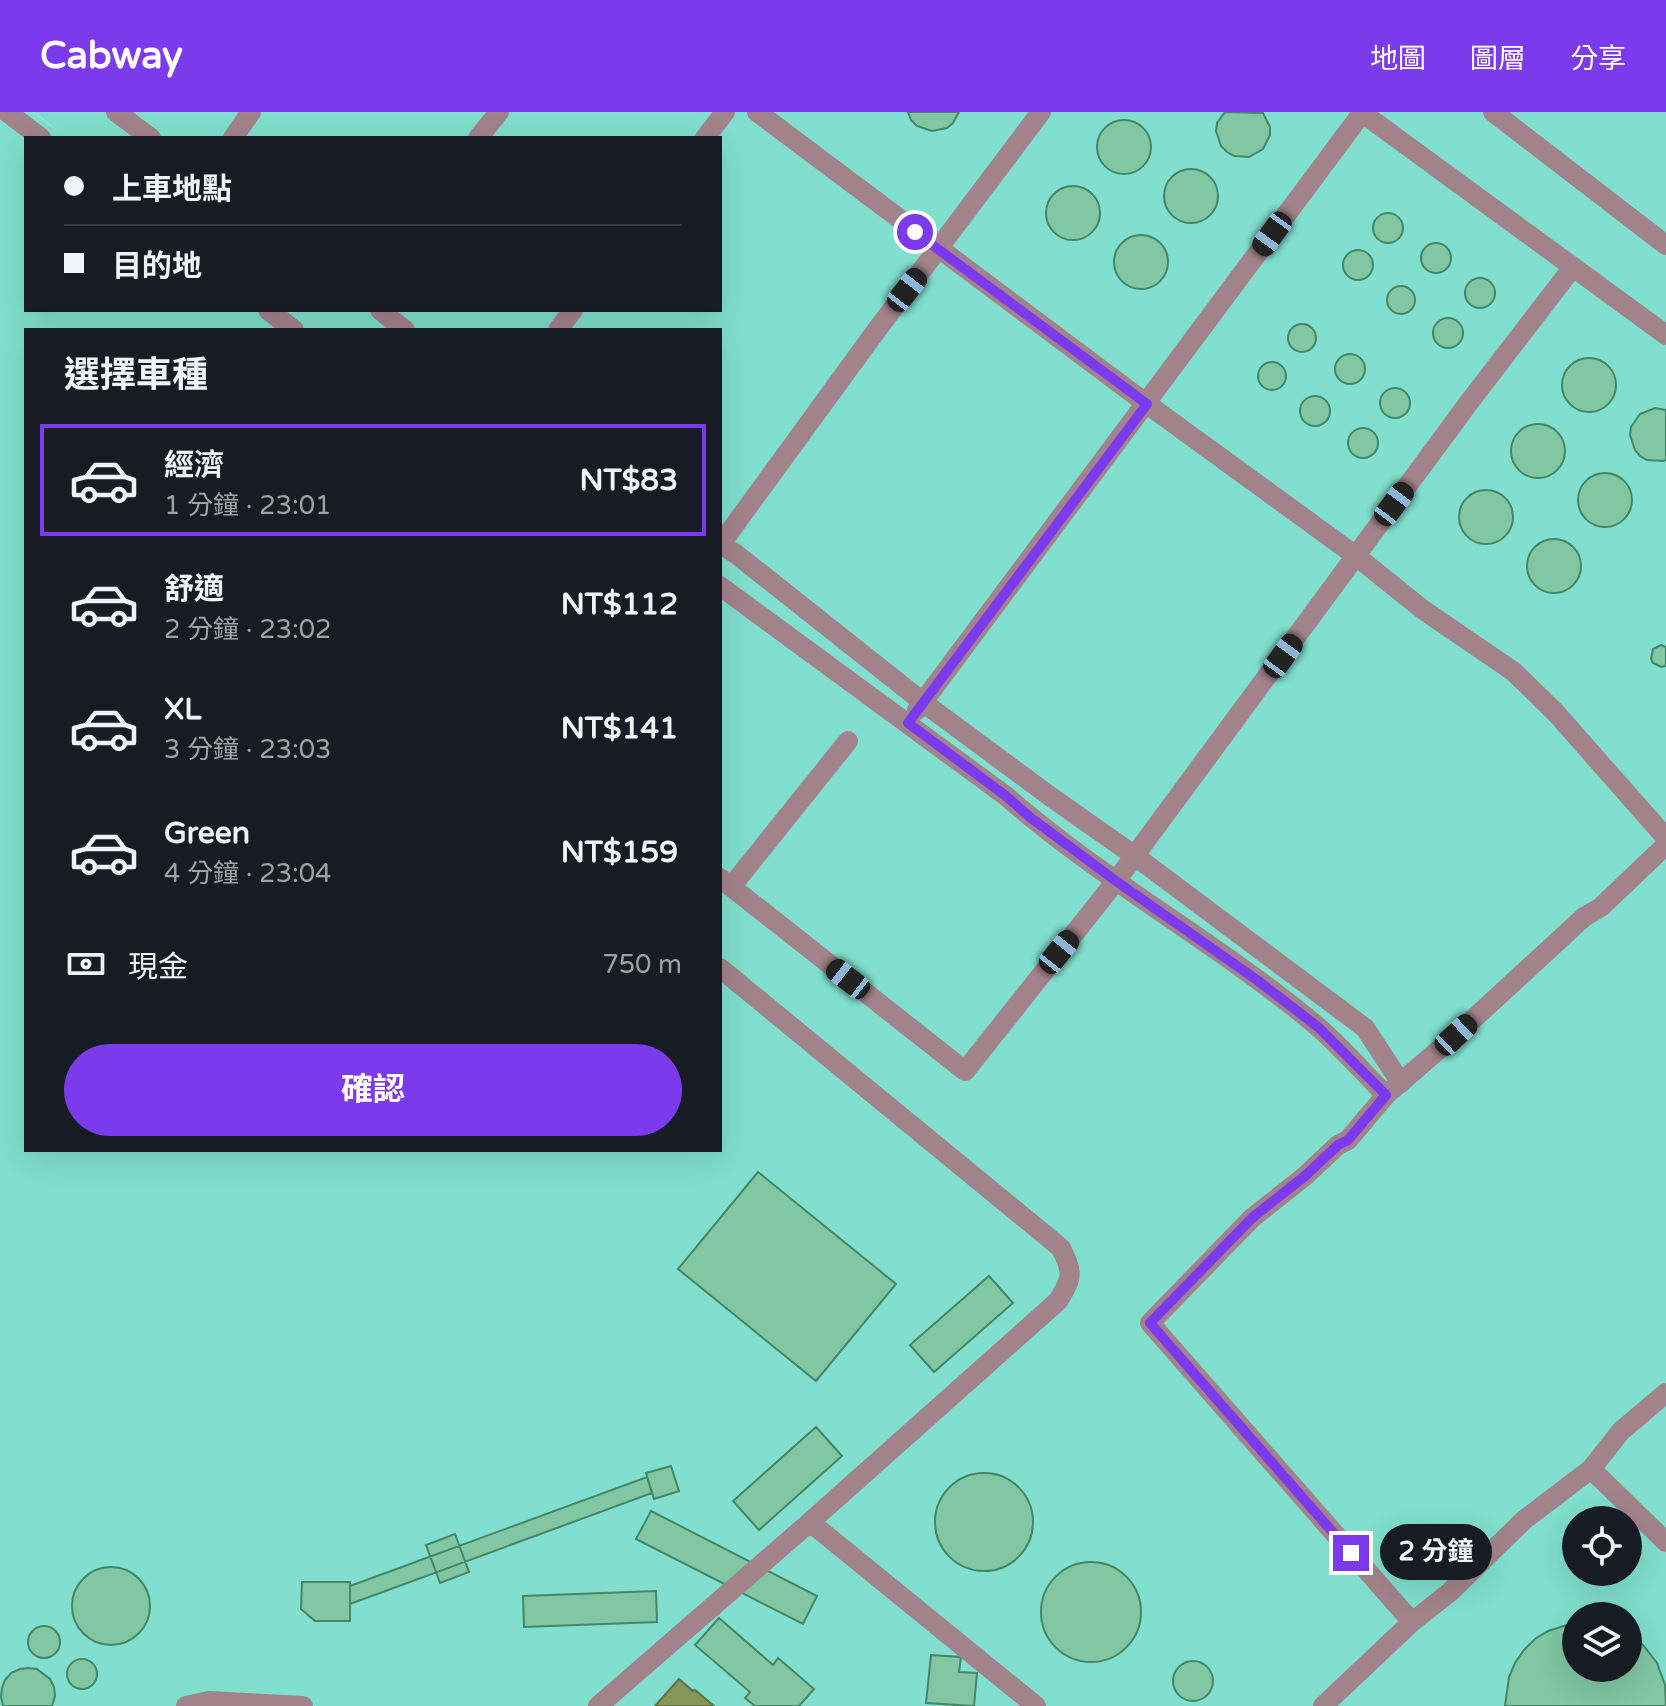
<!DOCTYPE html>
<html lang="zh-TW">
<meta charset="utf-8">
<style>
:root{--surface:#171b24;--page:#242831;--text:#f1f3f6;--muted:#9ea1a6;--line:#363941;--accent:#7c3aed}
body{margin:0;font-family:"Varela Round","Noto Sans TC",sans-serif;background:var(--page);color:var(--text);height:100vh;display:flex;flex-direction:column;font-size:30px;white-space:nowrap}
*{box-sizing:border-box;margin:0}
p{font-size:26px;color:var(--muted)}
.icon{flex:none;width:44px;height:44px;fill:none;stroke:currentColor;stroke-width:2;stroke-linecap:round;stroke-linejoin:round}
.map{position:relative;flex:1;overflow:hidden}
.drawer{position:absolute;left:24px;top:216px;width:698px;height:824px;display:flex;flex-direction:column;background:var(--surface);border-radius:0px;box-shadow:0 8px 32px #0002}
.drawer>*{flex:none}
.hud{position:absolute;left:24px;top:24px;width:698px;height:176px;border-radius:0px;box-shadow:0 8px 32px #0002;display:grid;align-content:center;height:176px;padding:0 40px;background:var(--surface)}
.buttons{position:absolute;left:1562px;top:1394px;display:grid;gap:16px}
.buttons a{display:grid;place-items:center;width:80px;height:80px;border-radius:50%;background:var(--surface);box-shadow:0 8px 32px #0002;font-size:40px}
.end{position:absolute;width:36px;height:36px;margin:-18px;border:10px solid #7c3aed;background:#fff;box-shadow:0 0 0 4px #fff}
.from{border-radius:50%}
.bubble{position:absolute;height:56px;border-radius:28px;background:var(--surface);box-shadow:0 8px 32px #0002;font-size:26px;font-weight:700;line-height:56px;text-align:center}
.car{position:absolute;width:24px;height:48px;margin:-24px -12px;border-radius:10px;box-shadow:0 0 6px 2px #0007;background:linear-gradient(#222 24%,#8ab4d8 0 40%,#222 0 76%,#8ab4d8 0 86%,#222 0)}
.hud b{display:flex;align-items:center;gap:28px;height:76px;font-size:30px}
.hud b+b{border-top:2px solid var(--line)}
.hud i{width:20px;height:20px;background:var(--text)}
ul{padding:0;list-style:none}
li{display:flex;align-items:center;gap:24px;height:112px;margin:0 16px 12px;padding:0 24px;border:4px solid transparent;border-radius:0px}
li div{flex:1}
li b{display:block;font-size:30px}
li em{font-style:normal;font-weight:700}
li.active{border-color:var(--accent)}
li>.icon{width:72px;height:72px;stroke-width:1.5}
h2{padding:0 40px;font-size:36px;line-height:96px}
.pay{display:flex;align-items:center;gap:20px;height:88px;padding:0 40px;font-size:30px}
.pay p{margin-inline-start:auto}
.cta{display:flex;gap:16px;margin-top:auto;padding:16px 40px}
.cta a{flex:1;height:92px;border-radius:48px;background:var(--accent);color:#fff;font-size:32px;font-weight:700;line-height:92px;text-align:center}
header{display:flex;align-items:center;gap:48px;box-sizing:border-box;height:112px;padding:0 40px;background:var(--accent);color:#fff}
header strong{font-size:38px}
nav{display:flex;gap:44px;margin-inline-start:auto;font-size:28px}
.map>svg:first-child{display:block}
.built{fill:#80dfce;fill-rule:evenodd}
.water{fill:#869658;stroke:#5e7044;stroke-width:2}
.building{fill:#80c7a2;stroke:#448666;stroke-width:2}
.lines{fill:none;stroke-linecap:round;stroke-linejoin:round}
.minor{stroke:#a2838b;stroke-width:20}
.route{stroke:#7c3aed;stroke-width:10}
</style>
<header>
<strong>Cabway</strong>
<nav><a>地圖</a><a>圖層</a><a>分享</a></nav>
</header>
<div class="map">
<svg width="1666" height="1594" viewBox="0 0 1666 1594">
<rect width="100%" height="100%" fill="#96e9d9"/>
<!-- built -->
<path class="built" d="M0,0H32L63,23L35,0H1666V1594H712L679,1567L655,1594H0ZM67,25L720,26V198H26V26ZM26,218H720V1038H26ZM1576,1408H1628V1460H1576ZM1576,1504H1628V1556H1576Z"/>
<!-- water -->
<path class="water" d="M679,1567L693,1579L695,1578L714,1594H655Z"/>
<!-- building -->
<path class="building" d="M908,0H959L953,11L947,16L932,19L917,14L911,8Z
M1225,0L1263,1L1270,15V23L1263,37L1249,45L1234,44L1227,40L1221,34L1216,19L1217,11Z
M1097 35a27 27 0 1 1 54 0a27 27 0 1 1-54 0Z
M1164 84a27 27 0 1 1 54 0a27 27 0 1 1-54 0Z
M1046 101a27 27 0 1 1 54 0a27 27 0 1 1-54 0Z
M1373 116a15 15 0 1 1 30 0a15 15 0 1 1-30 0Z
M1114 150a27 27 0 1 1 54 0a27 27 0 1 1-54 0Z
M1421 146a15 15 0 1 1 30 0a15 15 0 1 1-30 0Z
M1343 153a15 15 0 1 1 30 0a15 15 0 1 1-30 0Z
M1465 181a15 15 0 1 1 30 0a15 15 0 1 1-30 0Z
M1387 188a14 14 0 1 1 28 0a14 14 0 1 1-28 0Z
M1433 221a15 15 0 1 1 30 0a15 15 0 1 1-30 0Z
M1288 226a14 14 0 1 1 28 0a14 14 0 1 1-28 0Z
M1335 257a15 15 0 1 1 30 0a15 15 0 1 1-30 0Z
M1562 273a27 27 0 1 1 54 0a27 27 0 1 1-54 0Z
M1258 264a14 14 0 1 1 28 0a14 14 0 1 1-28 0Z
M1380 291a15 15 0 1 1 30 0a15 15 0 1 1-30 0Z
M1300 299a15 15 0 1 1 30 0a15 15 0 1 1-30 0Z
M1655,296L1666,298V348L1663,349L1647,348L1640,344L1635,338L1630,323L1631,315L1640,302Z
M1511 339a27 27 0 1 1 54 0a27 27 0 1 1-54 0Z
M1348 331a15 15 0 1 1 30 0a15 15 0 1 1-30 0Z
M1578 388a27 27 0 1 1 54 0a27 27 0 1 1-54 0Z
M1459 405a27 27 0 1 1 54 0a27 27 0 1 1-54 0Z
M1527 454a27 27 0 1 1 54 0a27 27 0 1 1-54 0Z
M1661,533L1666,535V554L1661,555L1653,551L1651,547L1653,537Z
M758,1060L896,1172L816,1269L678,1157Z
M989,1164L1013,1191L934,1260L910,1233Z
M816,1315L842,1344L759,1418L733,1389Z
M671,1354L679,1379L654,1387L646,1361Z
M935 1410a49 49 0 1 1 98 0a49 49 0 1 1-98 0Z
M647,1365L652,1381L350,1492V1474Z
M651,1399L817,1484L803,1512L636,1427Z
M455,1422L469,1460L440,1471L426,1433Z
M1041 1500a50 50 0 1 1 100 0a50 50 0 1 1-100 0Z
M72 1494a39 39 0 1 1 78 0a39 39 0 1 1-78 0Z
M302,1470H350V1509H315L301,1497Z
M656,1479L657,1510L524,1515L523,1484Z
M719,1506L773,1553L778,1546L814,1577L799,1594H755L745,1586L750,1580L695,1533Z
M1576,1510V1556H1628V1521L1643,1533L1657,1551L1665,1573L1666,1594H1505L1509,1565L1515,1551L1524,1538L1535,1527L1548,1519Z
M28 1530a16 16 0 1 1 32 0a16 16 0 1 1-32 0Z
M931,1543L961,1545L959,1560L977,1561L974,1594L926,1591Z
M67 1562a15 15 0 1 1 30 0a15 15 0 1 1-30 0Z
M1173 1569a20 20 0 1 1 40 0a20 20 0 1 1-40 0Z
M28,1556L37,1557L50,1567L54,1575L55,1584L52,1594H3L1,1585L2,1576L5,1568L11,1561L20,1557Z"/>
<g class="lines">
<!-- minor -->
<path class="minor" d="M7,0L41,26
M116,0L151,26
M757,0L1147,292L1356,444L1422,497L1514,560L1556,601L1666,726
M1361,0L1666,223
M1493,0L1666,133
M233,26L251,0
M478,26L499,0
M705,26L725,0
M268,198L294,218
M380,198L405,218
M558,218L573,198
M720,432L736,442L924,591L1051,685L1135,744L1365,916L1401,971
M720,433L876,219L1041,0
M720,474L1006,684C1103,769 1218,831 1317,914C1341,935 1363,960 1386,983
M917,598L1362,1
M720,766L965,959L1116,769L1470,289L1573,155
M731,775L848,629
M720,856L1061,1136C1073,1161 1073,1165 1058,1189L810,1410
M1591,1357L1666,1430
M1412,1510L1150,1211L1252,1106L1305,1064L1338,1033L1348,1028L1386,983L1456,923L1584,805L1601,795L1666,733
M186,1594L209,1589L303,1594
M598,1594L810,1410L1036,1594
M1323,1594L1412,1510L1450,1480L1524,1408L1591,1357L1621,1319L1666,1281"/>
</g>
<g class="lines">
<!-- route -->
<path class="route" d="M915,120L1147,292L908,611L1006,684L1031,706L1116,769L1257,868L1318,915L1386,983L1348,1028L1338,1033L1305,1064L1252,1106L1150,1211L1351,1441"/>
</g>
</svg>
<div class="buttons">
<a><svg class="icon" aria-label="locate" viewBox="0 0 24 24"><circle cx="12" cy="12" r="6"/><path d="M12 2v4M12 18v4M2 12h4M18 12h4"/></svg></a>
<a><svg class="icon" aria-label="layers" viewBox="0 0 24 24"><path d="M12 4l9 5-9 5-9-5zM3 14l9 5 9-5"/></svg></a>
</div>
<i class="end from" style="left:915px;top:120px"></i>
<i class="end" style="left:1351px;top:1441px"></i>
<div class="bubble" style="left:1380px;top:1412px;width:112px">2 分鐘</div>
<i class="car" style="left:1272px;top:122px;rotate:216deg"></i>
<i class="car" style="left:907px;top:178px;rotate:38deg"></i>
<i class="car" style="left:1394px;top:392px;rotate:37deg"></i>
<i class="car" style="left:1283px;top:544px;rotate:36deg"></i>
<i class="car" style="left:1059px;top:840px;rotate:39deg"></i>
<i class="car" style="left:848px;top:867px;rotate:308deg"></i>
<i class="car" style="left:1456px;top:923px;rotate:47deg"></i>
<div class="hud">
<b><i class="from"></i>上車地點</b>
<b><i></i>目的地</b>
</div>
<section class="drawer">
<h2>選擇車種</h2>
<ul>
<li class="active"><svg class="icon" aria-label="car" viewBox="0 0 24 24"><path d="M5 17H2v-5l4-1 3-4h7l3 4 3 1v5h-3M9 17h6M6 11h13"/><circle cx="7" cy="17" r="2"/><circle cx="17" cy="17" r="2"/></svg><div><b>經濟</b><p>1 分鐘 · 23:01</p></div><em>NT$83</em></li>
<li><svg class="icon" aria-label="car" viewBox="0 0 24 24"><path d="M5 17H2v-5l4-1 3-4h7l3 4 3 1v5h-3M9 17h6M6 11h13"/><circle cx="7" cy="17" r="2"/><circle cx="17" cy="17" r="2"/></svg><div><b>舒適</b><p>2 分鐘 · 23:02</p></div><em>NT$112</em></li>
<li><svg class="icon" aria-label="car" viewBox="0 0 24 24"><path d="M5 17H2v-5l4-1 3-4h7l3 4 3 1v5h-3M9 17h6M6 11h13"/><circle cx="7" cy="17" r="2"/><circle cx="17" cy="17" r="2"/></svg><div><b>XL</b><p>3 分鐘 · 23:03</p></div><em>NT$141</em></li>
<li><svg class="icon" aria-label="car" viewBox="0 0 24 24"><path d="M5 17H2v-5l4-1 3-4h7l3 4 3 1v5h-3M9 17h6M6 11h13"/><circle cx="7" cy="17" r="2"/><circle cx="17" cy="17" r="2"/></svg><div><b>Green</b><p>4 分鐘 · 23:04</p></div><em>NT$159</em></li>
</ul>
<div class="pay"><svg class="icon" aria-label="cash" viewBox="0 0 24 24"><path d="M3 7h18v10H3z"/><circle cx="12" cy="12" r="2"/></svg>現金<p>750 m</p></div>
<div class="cta"><a>確認</a></div>
</section>
</div>
